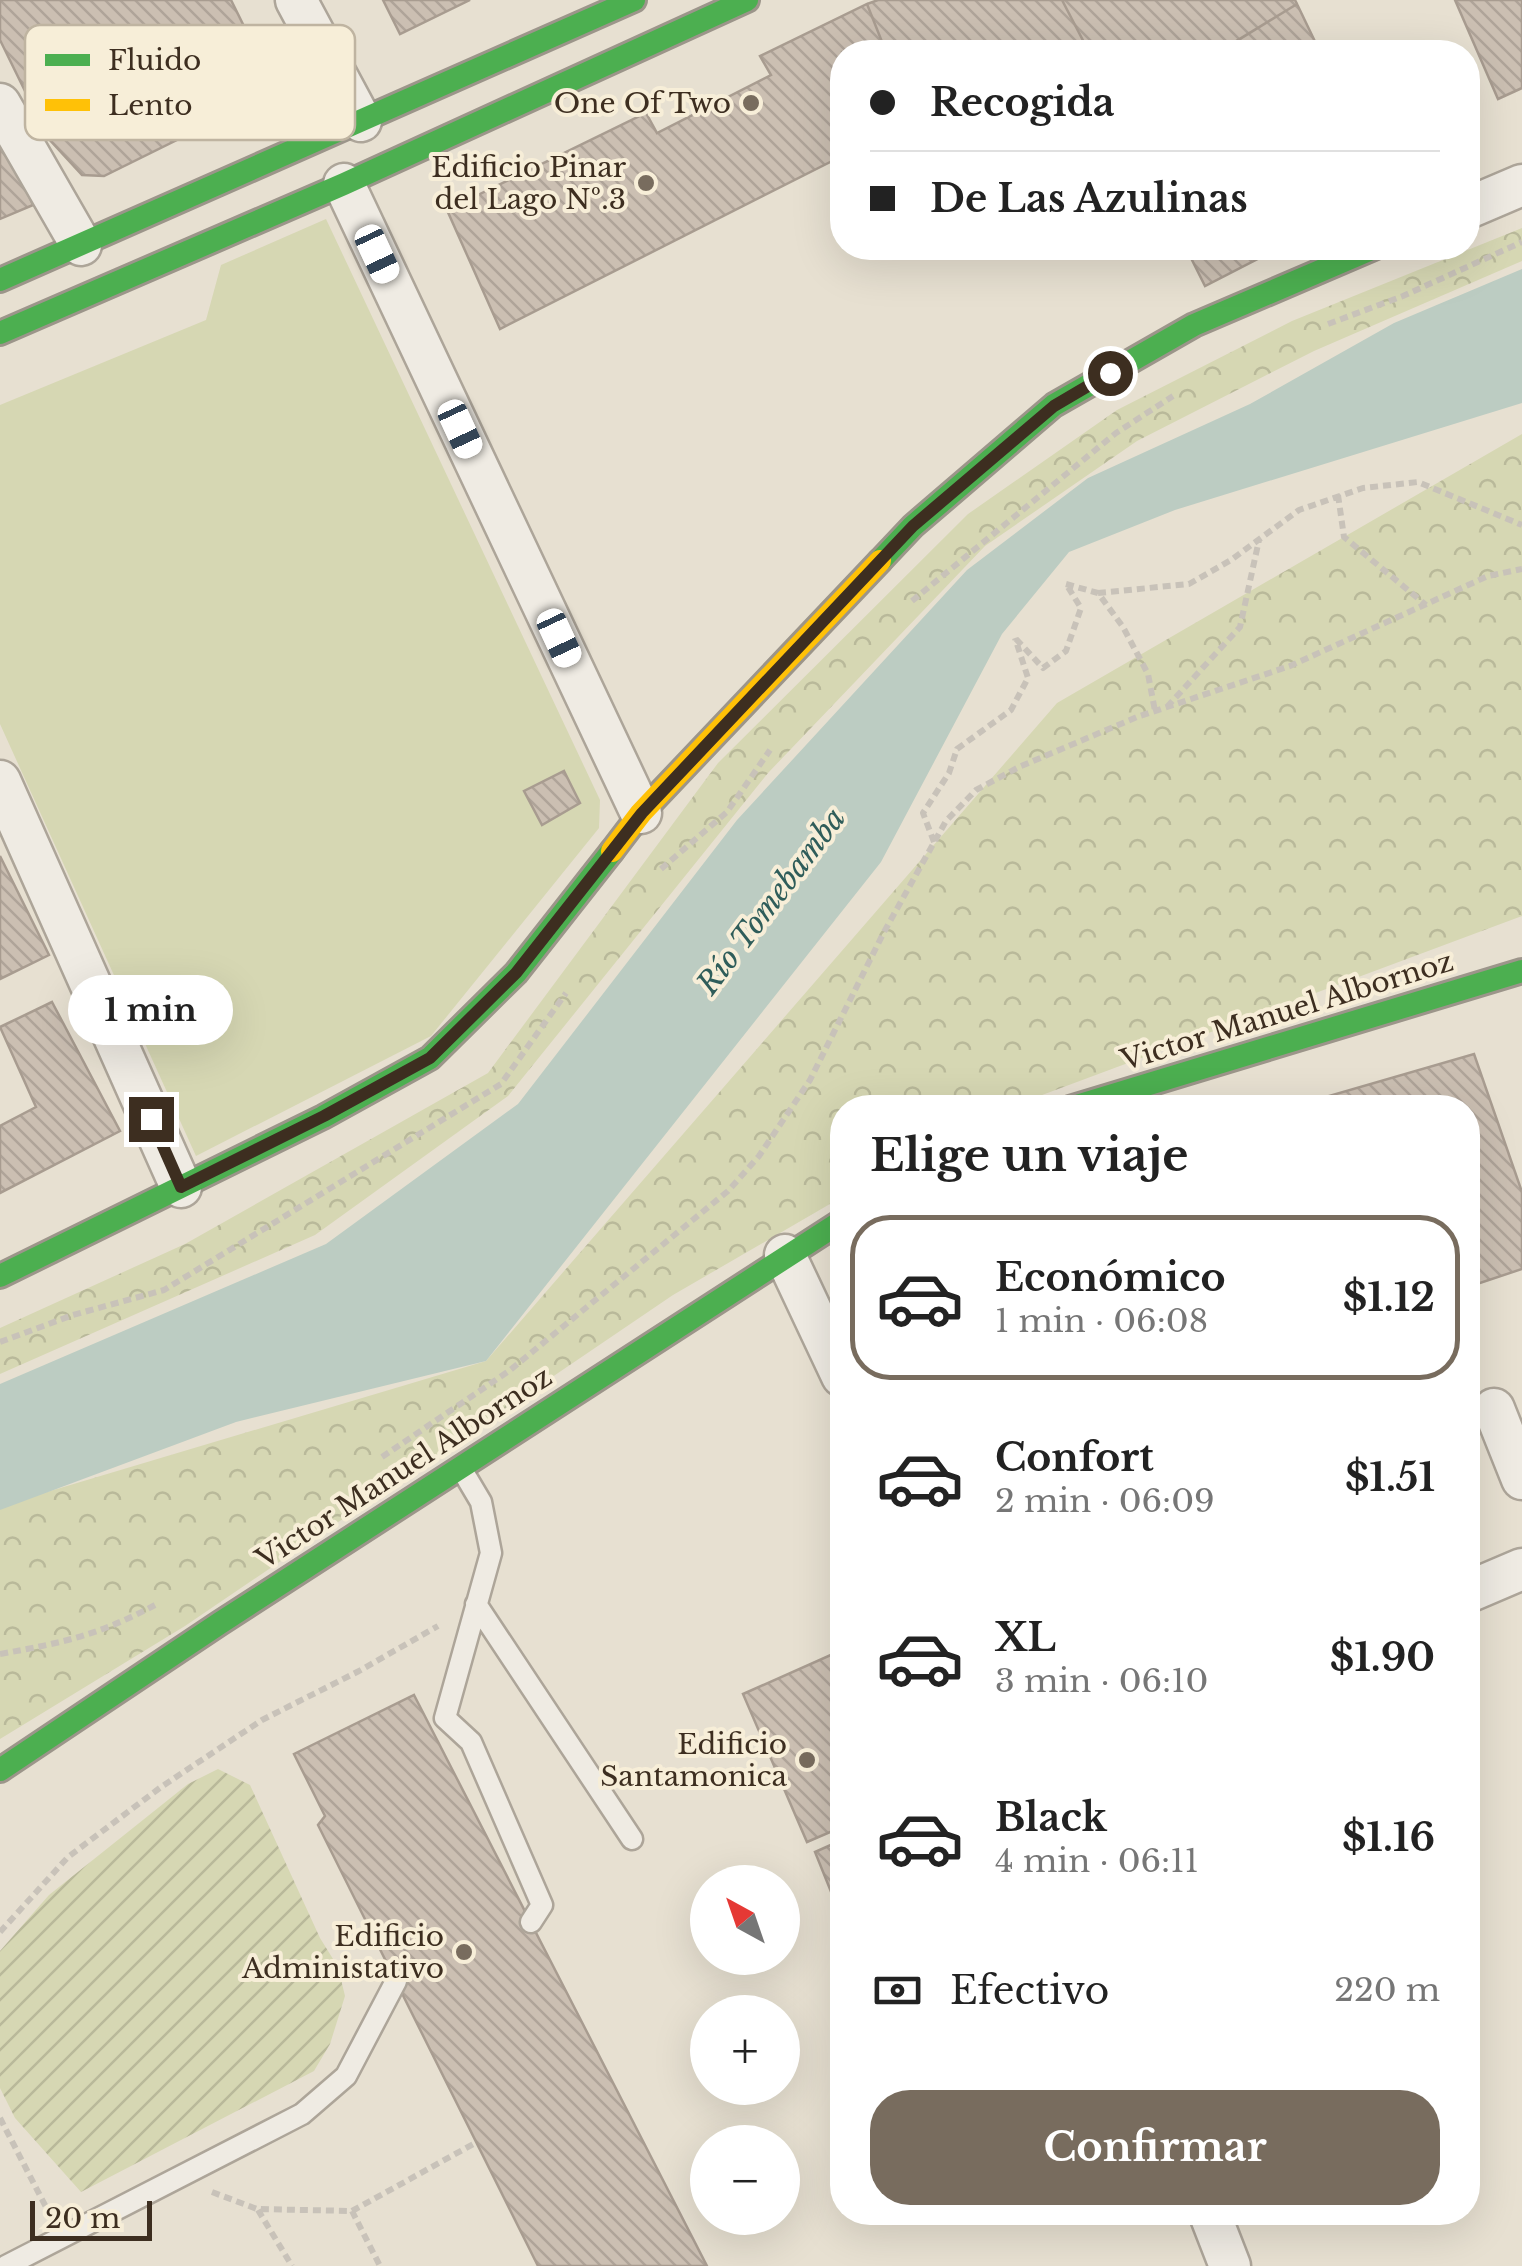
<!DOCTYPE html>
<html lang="es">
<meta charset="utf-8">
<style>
:root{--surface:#fff;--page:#f2f2f2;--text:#222;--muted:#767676;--line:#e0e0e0;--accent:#786c5e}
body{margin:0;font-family:"Libre Baskerville",serif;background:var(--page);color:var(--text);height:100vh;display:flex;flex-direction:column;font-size:38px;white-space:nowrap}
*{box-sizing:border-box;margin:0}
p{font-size:32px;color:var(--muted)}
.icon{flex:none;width:55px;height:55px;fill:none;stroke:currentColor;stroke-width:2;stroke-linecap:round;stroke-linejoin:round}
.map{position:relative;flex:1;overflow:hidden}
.side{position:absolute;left:830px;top:1095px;width:650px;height:1130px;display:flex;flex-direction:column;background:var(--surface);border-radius:40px;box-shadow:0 10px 40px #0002}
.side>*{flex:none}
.banner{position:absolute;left:830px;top:40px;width:650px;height:220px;border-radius:40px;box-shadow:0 10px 40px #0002;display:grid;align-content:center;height:220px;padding:0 40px;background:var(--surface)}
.needle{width:65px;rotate:320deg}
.fabs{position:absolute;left:690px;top:1865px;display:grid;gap:20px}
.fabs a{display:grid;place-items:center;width:110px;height:110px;border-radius:50%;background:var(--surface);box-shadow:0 10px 40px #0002;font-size:50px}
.scale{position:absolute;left:30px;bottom:25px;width:122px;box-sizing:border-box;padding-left:10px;border:5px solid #3d2e20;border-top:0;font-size:28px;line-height:35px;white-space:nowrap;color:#3d2e20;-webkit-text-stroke:8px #f7eed8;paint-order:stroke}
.end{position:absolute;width:45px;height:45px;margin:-22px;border:12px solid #3d2e20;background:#fff;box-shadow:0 0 0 5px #fff}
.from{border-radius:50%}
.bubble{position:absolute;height:70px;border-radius:35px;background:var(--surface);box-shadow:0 10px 40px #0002;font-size:32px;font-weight:800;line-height:70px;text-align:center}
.car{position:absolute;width:30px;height:60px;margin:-30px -15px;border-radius:12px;box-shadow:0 0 8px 2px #0007;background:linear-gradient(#fff 24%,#345 0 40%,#fff 0 76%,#345 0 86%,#fff 0)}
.banner b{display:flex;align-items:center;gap:35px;height:95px;font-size:38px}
.banner b+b{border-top:2px solid var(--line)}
.banner i{width:25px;height:25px;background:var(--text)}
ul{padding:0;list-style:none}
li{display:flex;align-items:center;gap:30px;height:165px;margin:0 20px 15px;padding:0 20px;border:5px solid transparent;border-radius:40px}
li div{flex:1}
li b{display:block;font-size:38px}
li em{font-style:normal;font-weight:800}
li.on{border-color:var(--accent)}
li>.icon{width:90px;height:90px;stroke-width:1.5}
h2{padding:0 40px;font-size:45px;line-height:120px}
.pay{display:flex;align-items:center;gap:25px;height:110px;padding:0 40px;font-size:38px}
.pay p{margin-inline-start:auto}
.primary-button{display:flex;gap:20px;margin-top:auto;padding:20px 40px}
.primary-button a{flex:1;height:115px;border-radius:40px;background:var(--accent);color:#fff;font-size:40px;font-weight:800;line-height:115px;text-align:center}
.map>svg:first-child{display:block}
.park{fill:url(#park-crowns)}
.garden{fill:url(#garden-furrows)}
.pitch{fill:#d6d7b3}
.water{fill:#bcccc2}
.building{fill:url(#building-back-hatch);stroke:#a89c90;stroke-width:2.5}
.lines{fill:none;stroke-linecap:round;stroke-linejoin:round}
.lane-casing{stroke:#ada599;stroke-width:25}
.street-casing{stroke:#ada599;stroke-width:45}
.fast-casing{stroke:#9c958a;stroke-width:28}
.slow-casing{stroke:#9c958a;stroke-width:28}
.path{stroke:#c8c2b9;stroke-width:6;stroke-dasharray:8 5;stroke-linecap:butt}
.lane{stroke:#efebe3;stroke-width:20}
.street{stroke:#efebe3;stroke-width:40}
.fast{stroke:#4caf50;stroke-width:22}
.slow{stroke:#ffc107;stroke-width:22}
.route{stroke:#3d2e20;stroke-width:12}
.poi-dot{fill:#786c5e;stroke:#f7eed8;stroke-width:4}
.labels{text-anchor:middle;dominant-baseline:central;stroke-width:8;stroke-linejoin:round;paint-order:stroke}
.poi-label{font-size:28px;fill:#3d2e20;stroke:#f7eed8;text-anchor:end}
.street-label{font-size:28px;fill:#3d2e20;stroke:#f7eed8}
.water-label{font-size:30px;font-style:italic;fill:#2f5d5a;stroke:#f7eed8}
.key{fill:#f7eed8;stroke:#bfb4a1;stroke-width:2.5}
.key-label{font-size:28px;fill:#3d2e20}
</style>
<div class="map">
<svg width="1522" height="2266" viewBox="0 0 1522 2266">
<defs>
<pattern id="park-crowns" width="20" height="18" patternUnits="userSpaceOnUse" patternTransform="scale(2.5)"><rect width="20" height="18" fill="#d6d7b3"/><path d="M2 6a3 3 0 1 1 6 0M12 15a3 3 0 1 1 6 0" fill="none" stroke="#b9b99a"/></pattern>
<pattern id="garden-furrows" width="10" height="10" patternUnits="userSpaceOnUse" patternTransform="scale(2.5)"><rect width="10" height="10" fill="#d6d7b3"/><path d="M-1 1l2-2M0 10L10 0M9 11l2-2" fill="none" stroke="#b9b99a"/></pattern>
<pattern id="building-back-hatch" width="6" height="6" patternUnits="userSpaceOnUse" patternTransform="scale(2.5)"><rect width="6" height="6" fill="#cbbfb2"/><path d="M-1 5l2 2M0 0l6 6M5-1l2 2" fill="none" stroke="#afa499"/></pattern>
</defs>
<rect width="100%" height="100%" fill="#e7e0d1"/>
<!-- park -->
<path class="park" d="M1522,228V261L1314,351L1137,441L985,546L768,773L508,1096L315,1235L0,1374V1328L185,1244L488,1073L718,763L968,514L1117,410L1292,321Z
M1522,434V916L1010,1107L842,1108V1197L673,1295L185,1626L0,1739V1506L486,1361L1057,703Z"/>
<!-- garden -->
<path class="garden" d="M218,1769L250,1785L320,1938L338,1967L345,1996L330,2044L314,2071L81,2192L15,2118L0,2088V1951L49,1895L188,1784Z"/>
<!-- pitch -->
<path class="pitch" d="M326,219L600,800L599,828L431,1036L196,1156L0,724V405L206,320L221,265Z"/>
<!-- water -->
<path class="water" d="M1522,269V403L1175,510L1069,552L1002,634L881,862L486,1361L236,1422L0,1510V1384L326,1244L518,1104L737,820L967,570L1088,478L1250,404L1394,323Z"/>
<!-- building -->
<path class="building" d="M0,0H231L276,91L104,176L82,175L48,138L0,40Z
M383,0H470L400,34Z
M878,0H1062L1089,52H886L867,4Z
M1062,0H1295L1297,4L1218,52H1089Z
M1455,0H1522V88L1498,99Z
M867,4L886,52H842V156L500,329L447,210L646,113L657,133L771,75L760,56Z
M1297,4L1320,52H1219Z
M4,139L33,205L0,219V141Z
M1186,248H1279L1205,286Z
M564,771L580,803L542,825L524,791Z
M0,856L49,955L0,979Z
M52,1002L120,1131L0,1193V1126L36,1107L0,1027Z
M1474,1054L1522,1192V1269L1468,1287V1108H1326L1322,1098Z
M842,1650V1827L807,1842L743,1694Z
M414,1695L707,2266H538L318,1825L325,1816L294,1754Z
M842,1840V1919L815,1852Z"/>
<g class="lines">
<!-- lane casing -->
<g class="lane-casing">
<path id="lane" d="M462,1470L481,1502L491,1553L445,1718L471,1742L542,1905L531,1922
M476,1604L632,1839
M6,2266L302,2114L346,2076L396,1981"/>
</g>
<!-- street casing -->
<g class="street-casing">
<path id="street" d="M296,0L361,121
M0,104L81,245
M344,184L641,813
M1468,208L1522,185
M0,781L181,1187
M785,1255L842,1376
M1494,1409L1522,1479
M1468,1592L1522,1569
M1209,2212L1230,2266"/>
</g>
<!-- fast casing -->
<g class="fast-casing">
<path id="fast" d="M0,280L634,0
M0,333L344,184L747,0
M880,561L913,526L1054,405L1194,325L1374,248
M1070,1108L1522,971
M0,1276L323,1117L430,1058L516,973L612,851
M0,1770L220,1623L842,1221"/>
</g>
<!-- slow casing -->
<g class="slow-casing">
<path id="slow" d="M612,851L641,813L880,561"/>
</g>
<!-- path -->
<path class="path" d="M1328,324L1403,296L1522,242
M1338,495L1344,537L1426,605
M1066,584L1098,593L1123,627L1148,674L1155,711
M1098,593L1189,584L1231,560L1299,510L1363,488L1418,482L1522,525
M912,601L1116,433L1173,396
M1016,639L1043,668L1066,651L1081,608L1066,584
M1167,707L1240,627L1259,540
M934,842L923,813L949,773L957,749L1011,710L1028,678L1015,638
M661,869L727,812L770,750
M0,1342L73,1315L164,1290L501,1084L566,993
M382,1457L509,1371L728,1191L759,1156L810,1080L884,932L946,821L976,790L1019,767L1137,717L1290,666L1488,576L1522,569
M0,1654C62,1643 99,1635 155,1605
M0,1932L68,1857L161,1787L262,1720L359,1671L438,1626
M0,2118L48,2211
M212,2192L257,2209L352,2211L380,2266
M258,2210L292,2266
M352,2211L477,2142"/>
<!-- lane -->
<use href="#lane" class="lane"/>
<!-- street -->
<use href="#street" class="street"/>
<!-- fast -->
<use href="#fast" class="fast"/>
<!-- slow -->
<use href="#slow" class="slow"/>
</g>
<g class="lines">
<!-- route -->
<path class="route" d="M151,1119L181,1187L324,1116L430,1058L516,973L642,813L913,526L1054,406L1110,373"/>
</g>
<!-- markers -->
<g class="poi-dot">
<circle cx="751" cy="103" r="10"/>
<circle cx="646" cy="183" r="10"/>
<circle cx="807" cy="1760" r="10"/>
<circle cx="464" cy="1952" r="10"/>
</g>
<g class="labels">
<!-- poi labels -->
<g class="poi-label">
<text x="731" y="103">One Of Two</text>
<text x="626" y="167">Edificio Pinar<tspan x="626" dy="32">del Lago Nº.3</tspan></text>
<text x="787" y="1744">Edificio<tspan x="787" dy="32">Santamonica</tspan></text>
<text x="444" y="1936">Edificio<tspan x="444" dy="32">Administativo</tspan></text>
</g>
<!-- street labels -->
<g class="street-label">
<text transform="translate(1287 1011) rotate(-17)">Victor Manuel Albornoz</text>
<text transform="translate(404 1468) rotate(-33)">Victor Manuel Albornoz</text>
</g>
<!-- water labels -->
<g class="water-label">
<text transform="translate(771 901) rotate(-53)">Río Tomebamba</text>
</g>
</g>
<!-- legend -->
<rect x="25" y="25" width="330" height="115" rx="15" class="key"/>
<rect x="45" y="54" width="45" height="12" fill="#4caf50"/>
<rect x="45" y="99" width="45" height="12" fill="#ffc107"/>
<g class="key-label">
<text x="108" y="70">Fluido</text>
<text x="108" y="115">Lento</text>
</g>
</svg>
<div class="fabs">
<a><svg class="needle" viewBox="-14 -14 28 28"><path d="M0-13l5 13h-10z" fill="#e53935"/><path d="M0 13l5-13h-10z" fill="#767676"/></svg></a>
<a>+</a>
<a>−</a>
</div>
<div class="scale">20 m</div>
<i class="end from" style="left:1110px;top:373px"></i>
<i class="end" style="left:151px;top:1119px"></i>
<div class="bubble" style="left:68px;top:975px;width:165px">1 min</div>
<i class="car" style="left:377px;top:254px;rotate:155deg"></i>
<i class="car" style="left:460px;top:429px;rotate:155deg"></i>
<i class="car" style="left:559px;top:638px;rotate:155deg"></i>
<div class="banner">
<b><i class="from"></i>Recogida</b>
<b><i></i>De Las Azulinas</b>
</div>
<section class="side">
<h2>Elige un viaje</h2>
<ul>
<li class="on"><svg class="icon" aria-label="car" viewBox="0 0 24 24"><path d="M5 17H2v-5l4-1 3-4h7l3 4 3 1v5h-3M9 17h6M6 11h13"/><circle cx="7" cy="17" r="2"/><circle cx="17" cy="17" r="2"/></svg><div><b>Económico</b><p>1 min · 06:08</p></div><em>$1.12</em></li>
<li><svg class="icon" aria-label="car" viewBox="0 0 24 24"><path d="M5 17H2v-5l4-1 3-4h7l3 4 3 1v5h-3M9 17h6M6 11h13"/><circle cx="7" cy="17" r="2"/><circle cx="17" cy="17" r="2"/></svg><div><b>Confort</b><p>2 min · 06:09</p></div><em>$1.51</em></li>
<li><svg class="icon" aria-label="car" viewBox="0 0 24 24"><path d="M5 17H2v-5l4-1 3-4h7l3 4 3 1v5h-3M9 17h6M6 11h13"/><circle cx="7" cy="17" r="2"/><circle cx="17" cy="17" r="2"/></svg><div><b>XL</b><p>3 min · 06:10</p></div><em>$1.90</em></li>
<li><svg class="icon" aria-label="car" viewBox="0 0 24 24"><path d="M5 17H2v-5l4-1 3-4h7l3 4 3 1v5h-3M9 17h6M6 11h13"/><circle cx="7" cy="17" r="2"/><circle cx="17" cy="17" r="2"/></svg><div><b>Black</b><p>4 min · 06:11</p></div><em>$1.16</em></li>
</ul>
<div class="pay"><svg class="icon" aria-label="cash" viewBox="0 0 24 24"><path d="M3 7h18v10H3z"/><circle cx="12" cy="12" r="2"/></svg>Efectivo<p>220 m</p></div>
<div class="primary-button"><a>Confirmar</a></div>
</section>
</div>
